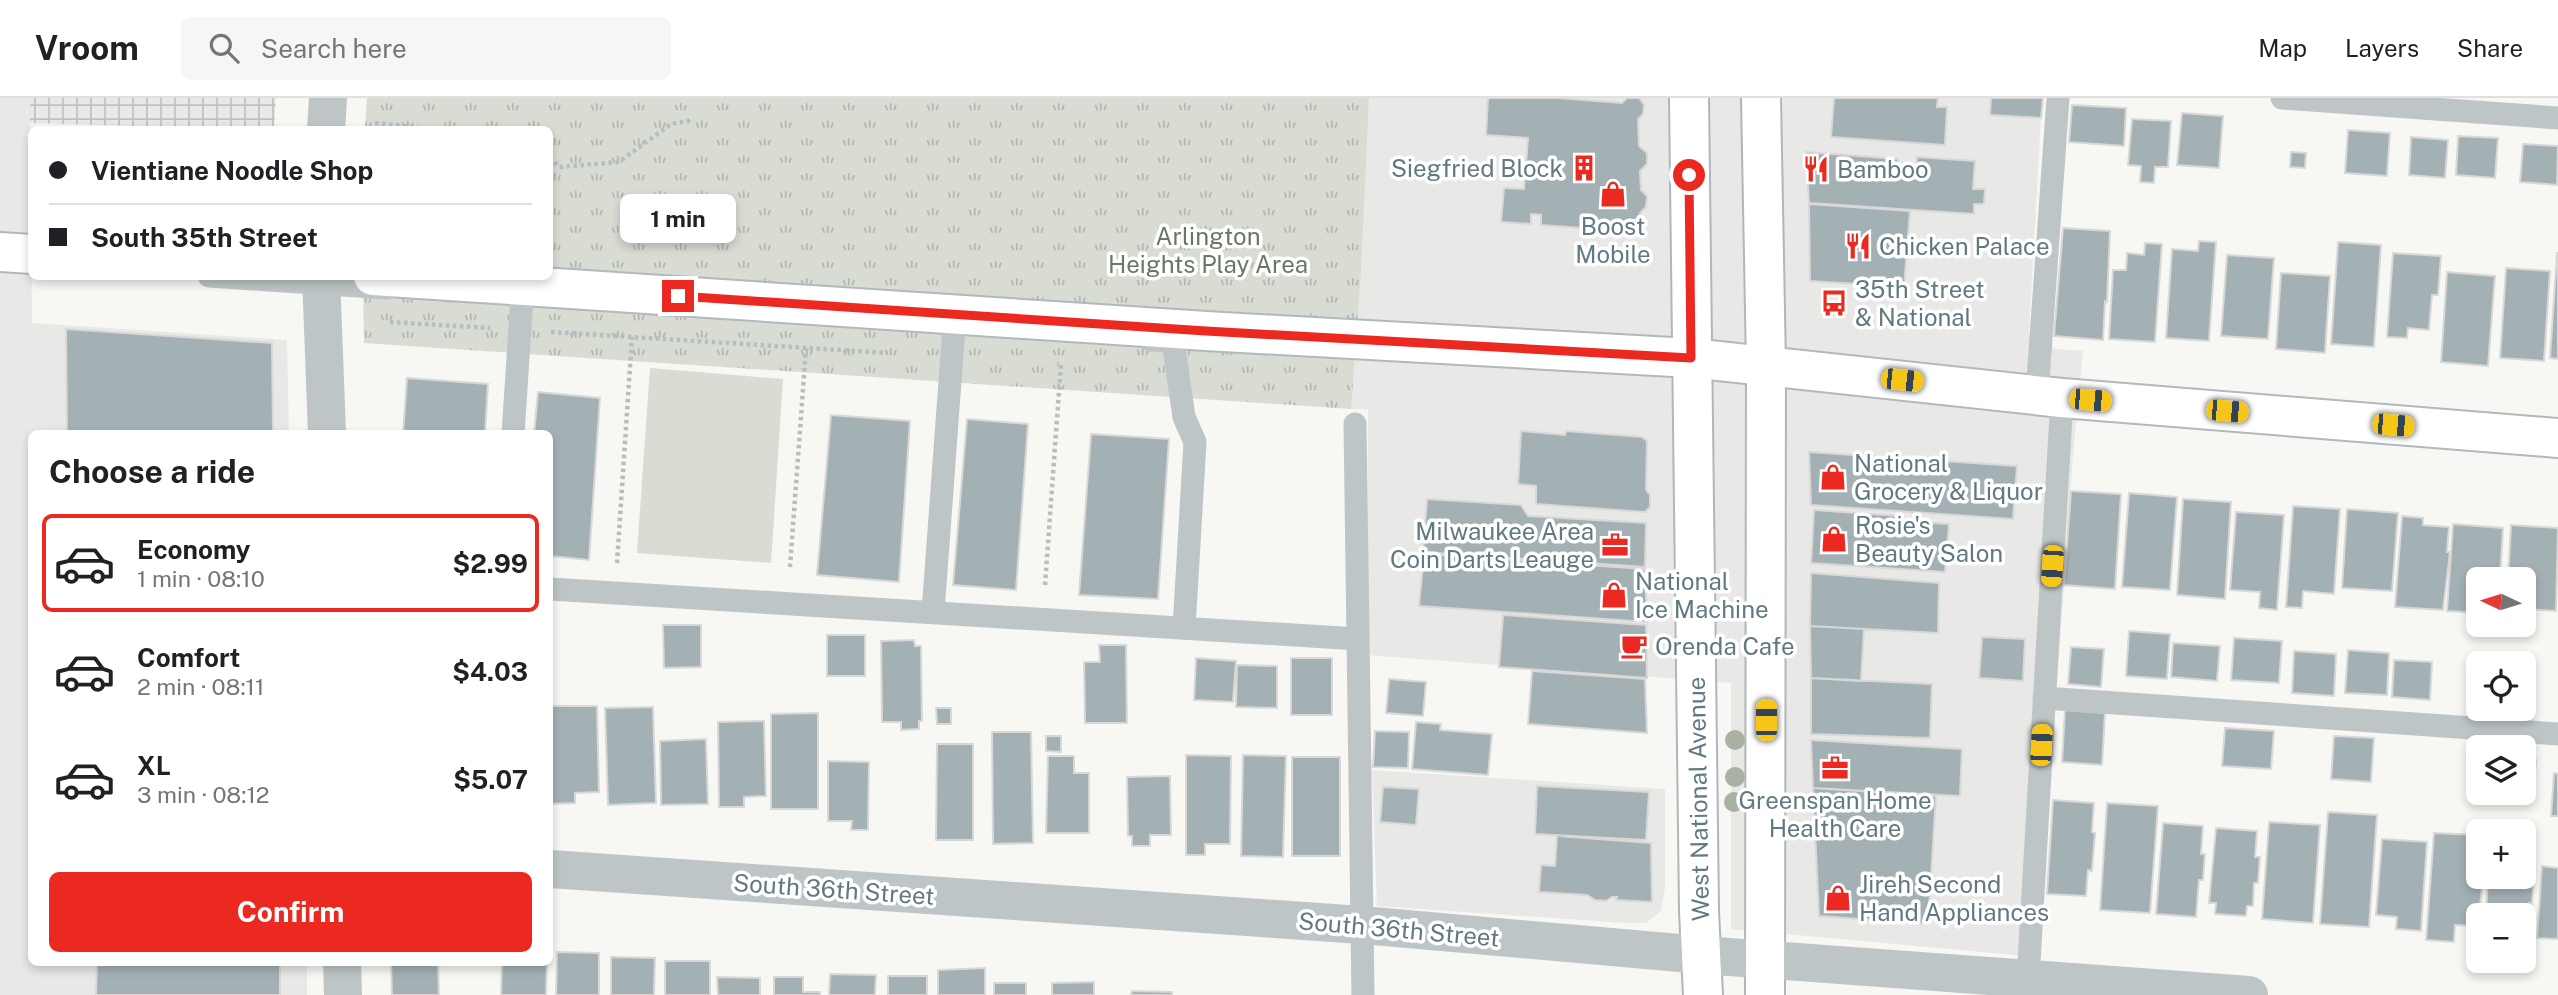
<!DOCTYPE html>
<meta charset="utf-8">
<style>
:root{--surface:#fff;--page:#f6f6f6;--text:#202124;--muted:#757577;--line:#e0e0e0;--accent:#eb2920}
body{margin:0;font-family:"Public Sans",sans-serif;background:var(--page);color:var(--text);height:100vh;display:flex;flex-direction:column;font-size:26px;white-space:nowrap}
*{box-sizing:border-box;margin:0}
p{font-size:23px;color:var(--muted)}
.icon{flex:none;width:38px;height:38px;fill:none;stroke:currentColor;stroke-width:2;stroke-linecap:round;stroke-linejoin:round}
.map{position:relative;flex:1;overflow:hidden}
.side{position:absolute;left:28px;top:332px;width:525px;height:536px;display:flex;flex-direction:column;background:var(--surface);border-radius:10px;box-shadow:0 4px 10px #0003}
.side>*{flex:none}
.guide{position:absolute;left:28px;top:28px;width:525px;height:154px;border-radius:10px;box-shadow:0 4px 10px #0003;display:grid;align-content:center;height:154px;padding:0 21px;background:var(--surface)}
.needle{width:46px;rotate:274deg}
.controls{position:absolute;left:2466px;top:469px;display:grid;gap:14px}
.controls a{display:grid;place-items:center;width:70px;height:70px;border-radius:10px;background:var(--surface);box-shadow:0 4px 10px #0003;font-size:35px}
.end{position:absolute;width:32px;height:32px;margin:-16px;border:9px solid #eb2920;background:#fff;box-shadow:0 0 0 4px #fff}
.from{border-radius:50%}
.bubble{position:absolute;height:49px;border-radius:10px;background:var(--surface);box-shadow:0 4px 10px #0003;font-size:23px;font-weight:700;line-height:49px;text-align:center}
.car{position:absolute;width:21px;height:42px;margin:-21px -10px;border-radius:9px;box-shadow:0 0 5px 2px #0007;background:linear-gradient(#f5c518 24%,#345 0 40%,#f5c518 0 76%,#345 0 86%,#f5c518 0)}
.guide b{display:flex;align-items:center;gap:24px;height:66px;font-size:26px}
.guide b+b{border-top:2px solid var(--line)}
.guide i{width:18px;height:18px;background:var(--text)}
ul{padding:0;list-style:none}
li{display:flex;align-items:center;gap:21px;height:98px;margin:0 14px 10px;padding:0 7px;border:4px solid transparent;border-radius:10px}
li div{flex:1}
li b{display:block;font-size:26px}
li em{font-style:normal;font-weight:700}
li.on{border-color:var(--accent)}
li>.icon{width:63px;height:63px;stroke-width:1.5}
h2{padding:0 21px;font-size:32px;line-height:84px}
.button{display:flex;gap:14px;margin-top:auto;padding:14px 21px}
.button a{flex:1;height:80px;border-radius:10px;background:var(--accent);color:#fff;font-size:28px;font-weight:700;line-height:80px;text-align:center}
header{display:flex;align-items:center;gap:42px;box-sizing:border-box;height:98px;padding:0 35px;background:var(--surface);border-bottom:2px solid var(--line)}
header strong{font-size:33px}
nav{display:flex;gap:38px;margin-inline-start:auto;font-size:24px}
.search{width:490px;height:63px;background:var(--page);display:flex;align-items:center;gap:18px;box-sizing:border-box;padding:0 24px;border-radius:10px;color:var(--muted);font-size:26px}
.map>svg:first-child{display:block}
.built{fill:#e8e8e7}
.industrial{fill:url(#industrial-grid)}
.green{fill:#d8dcd3}
.park{fill:url(#park-tufts)}
.building{fill:#a4b1b4;stroke:#d9d8d6;stroke-width:2}
.lines{fill:none;stroke-linecap:round;stroke-linejoin:round}
.secondary-casing{stroke:#b0b9bc;stroke-width:42}
.primary-casing{stroke:#afb7ba;stroke-width:42}
.path{stroke:#b8bdbf;stroke-width:4.5;stroke-dasharray:3.5 3.5;stroke-linecap:butt}
.service{stroke:#bec5c7;stroke-width:23}
.minor{stroke:#bec5c7;stroke-width:38}
.secondary{stroke:#fff;stroke-width:38}
.primary{stroke:#fff;stroke-width:38}
.tree{fill:#a9b1a3}
.route{stroke:#eb2920;stroke-width:9}
.labels{text-anchor:middle;dominant-baseline:central;stroke-width:7;stroke-linejoin:round;paint-order:stroke}
.poi-label{font-size:24px;fill:#617980;stroke:#fff;text-anchor:start}
.park-label{font-size:24px;fill:#697860;stroke:#fff}
.street-label{font-size:24px;fill:#617980;stroke:#fff}
</style>
<header>
<strong>Vroom</strong>
<div class="search"><svg class="icon" aria-label="search" viewBox="0 0 24 24"><circle cx="10" cy="10" r="6"/><path d="M15 15l6 6"/></svg>Search here</div>
<nav><a>Map</a><a>Layers</a><a>Share</a></nav>
</header>
<div class="map">
<svg width="2558" height="897" viewBox="0 0 2558 897">
<defs>
<pattern id="industrial-grid" width="8" height="8" patternUnits="userSpaceOnUse" patternTransform="scale(1.75)"><rect width="8" height="8" fill="#e8e8e7"/><path d="M0 4h8M4 0v8" fill="none" stroke="#bfc1c0"/></pattern>
<pattern id="park-tufts" width="24" height="20" patternUnits="userSpaceOnUse" patternTransform="scale(1.75)"><rect width="24" height="20" fill="#d8dcd3"/><path d="M3 7l-1-3M5 7V3M7 7l1-3M15 17l-1-3M17 17v-4M19 17l1-3" fill="none" stroke="#b3b7b0"/></pattern>
</defs>
<rect width="100%" height="100%" fill="#f7f7f4"/>
<!-- built -->
<path class="built" d="M0,0H30L32,225L287,242L289,336H32V864L307,865V897H0Z
M1369,0H2042L2029,235L2056,251L2083,253L2073,358L2038,859L1731,831V585L1367,557L1368,311H1351L1361,176Z
M1372,672L1665,691V791L1661,813L1646,825H1627L1377,808Z"/>
<!-- industrial -->
<path class="industrial" d="M30,0H276L274,32L30,25Z"/>
<!-- green -->
<path class="green" d="M650,270L783,281L771,465L637,455Z"/>
<!-- park -->
<path class="park" d="M367,0H1369L1361,176L1351,311L364,245L363,179L550,178V32L365,31Z"/>
<!-- building -->
<path class="building" d="M1488,0H1558L1622,5L1627,0H1639L1644,7L1643,16L1638,21L1639,48L1647,55V66L1640,73L1641,92L1647,98L1646,109L1640,115L1638,134L1541,127V117L1531,116V126L1501,124L1504,90L1524,91L1528,40L1486,37Z
M1834,0H1938L1937,9H1947L1945,47L1831,39Z
M1991,0H2043L2041,20L1990,17Z
M2072,7L2126,10L2124,48L2069,44Z
M2182,15L2223,18L2219,70L2177,67Z
M2132,21L2171,23L2168,69H2155L2154,85L2140,84L2141,68L2128,67Z
M2348,32L2390,35L2387,78L2345,75Z
M2458,38L2498,40L2495,80L2456,77Z
M2411,39L2448,42L2445,80L2409,77Z
M2523,46L2558,48L2557,87L2520,84Z
M1806,54L1898,61L1897,73L1916,74L1917,59L1975,63L1973,91H1985L1984,106H1974V116L1809,105Z
M2291,54L2306,55L2305,70L2290,69Z
M1809,106L1910,113L1904,189L1810,183Z
M2063,130L2110,133L2107,204L2105,203L2103,242L2054,238Z
M2199,143L2216,144L2209,243L2166,240L2172,151L2198,153Z
M2338,144L2381,147L2374,249L2331,246Z
M2145,145L2162,146L2155,244L2109,241L2113,172H2126L2127,155L2144,157Z
M2393,155L2441,158L2438,197H2432L2429,232L2408,230L2407,240L2387,239Z
M2557,155H2558V261L2550,260Z
M2227,157L2274,160L2268,241L2221,238Z
M2506,170L2550,173L2544,263L2500,260Z
M2447,174L2495,178L2488,268L2441,264Z
M2281,175L2330,178L2325,255L2276,251Z
M66,231L272,245L273,336H67Z
M407,280L488,286L485,336H403Z
M538,294L600,300L589,462L550,458V336H534Z
M831,317L910,323L899,484L817,477Z
M967,321L1028,326L1016,492L953,487Z
M1521,333L1565,337L1566,333L1642,339L1647,343L1646,392L1650,397V409L1645,414L1536,406V388L1518,386Z
M1091,336L1169,341L1158,501L1079,497Z
M1809,354L2017,368L2013,421L1811,407Z
M2071,393L2121,396L2115,491L2064,487Z
M2129,395L2177,399L2170,492L2122,489Z
M1427,401L1521,407L1528,418L1646,425L1645,469L1423,454Z
M2183,401L2231,404L2225,501L2177,497Z
M2293,408L2340,411L2334,496L2303,493L2302,510L2286,509Z
M2347,411L2398,415L2392,493L2342,490Z
M1814,412L1900,418V423L1949,426L1945,474L1811,465Z
M2236,414L2284,417L2277,512L2259,510L2260,494L2230,492Z
M2402,418L2423,420V427L2449,429L2447,454H2450L2443,512L2395,509Z
M2453,426L2503,430L2500,481H2478V527H2496V532L2477,531L2478,515L2447,513Z
M2511,427L2558,430L2556,513L2525,511L2524,527H2514H2524V481H2508Z
M1424,456L1645,471L1647,524L1419,508Z
M1811,475L1939,485L1938,535L1810,528Z
M1503,517L1646,527L1647,580L1499,569Z
M663,527H701V569L664,570Z
M1810,528L1864,531L1861,583L1811,580Z
M2129,533L2170,536L2167,581L2126,578Z
M827,537H865V578H827Z
M1982,539L2025,541L2023,583L1979,580Z
M2234,540L2282,543L2279,585L2231,582Z
M914,542L915,548H921L922,623H919V631L901,632V624H882L881,543Z
M2173,545L2220,548L2217,583L2171,579Z
M1099,547H1126L1127,625H1085L1084,564H1100Z
M2071,549L2104,551L2101,589L2068,586Z
M2348,552L2389,555L2387,597L2345,595Z
M2294,553L2336,556L2334,598L2292,595Z
M1196,560L1236,563L1233,604L1194,602Z
M1291,560H1332V617H1291Z
M2394,562L2432,564L2430,602L2392,599Z
M1237,567L1277,568V610L1236,609Z
M2471,571L2478,572V608L2468,607Z
M1532,573L1645,581L1647,635L1528,626Z
M1811,580L1932,586L1930,640L1811,636Z
M1389,581L1426,584L1423,618L1386,615Z
M550,608H597L599,694L575,695V705L550,706Z
M653,609L656,705L608,707L605,610Z
M936,610H951V626H937Z
M2065,612L2105,615L2102,667L2062,664Z
M818,615V711H771V616Z
M764,623L766,698L744,699V709H719L718,624Z
M1416,624L1441,626L1440,632L1492,636L1488,677L1412,671Z
M2225,630L2274,633L2271,671L2222,668Z
M1375,633L1409,634L1408,670L1373,669Z
M992,634H1031L1033,745L993,746Z
M1046,638H1061V654L1046,653Z
M2334,638L2374,640L2371,684L2331,681Z
M706,641L708,706L661,707L660,643Z
M1811,642L1962,651L1960,698L1813,690Z
M937,646H973V742H936Z
M1186,657L1231,658L1230,746H1205V757H1186Z
M1243,657L1286,658L1283,759L1241,758Z
M1048,658H1074V675H1089V735H1046Z
M1292,659H1340V758H1292Z
M2524,662H2536L2533,701L2500,699L2501,695H2524Z
M828,663L869,664L868,732H851L852,723H828Z
M2554,675L2558,676V718H2551Z
M1170,678L1171,737H1150V748H1132V738H1128L1127,679Z
M1537,688L1649,694L1646,742L1535,736Z
M1383,689L1419,691L1416,727L1380,724Z
M1813,690L1936,698L1928,826L1819,818Z
M2053,702L2094,705L2092,734L2095,735L2092,773L2088,772L2086,798L2047,796Z
M2107,705L2158,708L2150,815L2100,812Z
M2328,714L2377,717L2369,829L2320,826Z
M2269,724L2320,727L2313,825L2262,821Z
M2163,725L2203,728L2201,756H2205L2203,782H2199L2196,819L2156,816Z
M2216,730L2257,733L2255,759H2260L2258,785H2254L2253,808H2247L2246,818L2215,816L2216,805H2209Z
M2434,735L2478,737V779H2483L2478,828L2455,827L2454,844L2426,842Z
M1557,738L1651,745L1652,804L1616,802L1617,799H1612L1606,803L1595,802L1587,797L1539,794L1541,767L1555,768Z
M2382,741L2427,744L2421,833L2396,831L2397,819L2376,817Z
M2524,751L2533,752L2531,777L2534,778L2532,806L2529,805L2526,843H2524V817H2486L2488,779H2524Z
M2542,768L2558,770V841L2537,840Z
M557,854L599,855V897H556Z
M611,859L655,860L654,897H611Z
M665,863H710V897H665Z
M97,864H280V897H96Z
M391,864H438L439,897H392Z
M502,864H547L546,897H501Z
M985,870V897H938V872Z
M830,876L876,877L875,897H829Z
M888,878H927V897H888Z
M717,879L760,880V897H718Z
M774,879H803V894H820V897H774Z
M1094,884V897H1052V885Z
M994,885H1026V897H994Z
M1132,893L1172,894V897H1131Z"/>
<g class="lines">
<!-- secondary casing -->
<g class="secondary-casing">
<path id="secondary" d="M0,154L32,156
M373,178L1206,233L1691,260L2062,300L2558,340"/>
</g>
<!-- primary casing -->
<g class="primary-casing">
<path id="primary" d="M1689,0L1699,813L1703,897
M1761,0L1766,267L1765,897"/>
</g>
<!-- path -->
<path class="path" d="M375,25L442,32
M550,59L559,69L619,64L671,26L694,22
M390,224L490,230
M551,234L888,255
M617,465L632,239
M790,469L806,250
M1045,487L1061,266H1057"/>
<!-- service -->
<path class="service" d="M2282,0L2558,20
M209,178L387,190
M1151,242L1173,243L1184,319L1195,344L1184,530
M2037,296L2058,0
M1355,326L1363,897
M513,336L522,199
M550,491L1358,541
M933,514L954,229
M2044,600L2558,636
M2028,881L2062,300"/>
<!-- minor -->
<path class="minor" d="M326,32L328,0
M321,178L327,336
M550,771L1362,827L1702,857L2249,897
M342,864L343,897"/>
<!-- secondary -->
<use href="#secondary" class="secondary"/>
<!-- primary -->
<use href="#primary" class="primary"/>
</g>
<!-- trees -->
<g class="tree">
<circle cx="1735" cy="642" r="10"/>
<circle cx="1735" cy="679" r="10"/>
<circle cx="1734" cy="704" r="10"/>
</g>
<g class="lines">
<!-- route -->
<path class="route" d="M678,198L1206,233L1691,260L1689,77"/>
</g>
<!-- icons -->
<defs>
<g id="building-bare" transform="scale(2.1)"><path d="M-4-6H4V6H1V3H-1V6H-4ZM-2.5-4.3h1.7v1.8h-1.7ZM.8-4.3h1.7v1.8H.8ZM-2.5-1h1.7V.8h-1.7ZM.8-1h1.7V.8H.8Z" fill="#eb2920" stroke="#fff" stroke-width="2.5" paint-order="stroke"/></g>
<g id="restaurant-bare" transform="scale(2.1)"><path d="M-5-6h1v4h1v-4h1v4h1v-4h1v5L-1.5 .5V6h-2V.5L-5-1ZM5-6V6H3V1.5H1.5Q1.5-4 5-6Z" fill="#eb2920" stroke="#fff" stroke-width="2.5" paint-order="stroke"/></g>
<g id="shop-bare" transform="scale(2.1)"><path d="M-5-2.5h2.3a2.7 3.5 0 0 1 5.4 0H5L5.5 6h-11ZM-1.5-2.5h3a1.5 2.3 0 0 0-3 0Z" fill="#eb2920" stroke="#fff" stroke-width="2.5" paint-order="stroke"/></g>
<g id="bus-bare" transform="scale(2.1)"><path d="M-5-6H5V4H4V6H2V4H-2V6H-4V4H-5ZM-3.5-4V0h7V-4ZM-3.5 1.2v1.5H-2V1.2ZM2 1.2v1.5H3.5V1.2Z" fill="#eb2920" stroke="#fff" stroke-width="2.5" paint-order="stroke"/></g>
<g id="office-bare" transform="scale(2.1)"><path d="M-6-3h4V-5.5h4V-3h4V5H-6ZM-1-4.5V-3h2v-1.5ZM-6 0V1H6V0Z" fill="#eb2920" stroke="#fff" stroke-width="2.5" paint-order="stroke"/></g>
<g id="cafe-bare" transform="scale(2.1)"><path d="M-5.5-4.5H6V0H3Q3 3.5 0 3.5H-2.5Q-5.5 3.5-5.5 0ZM3-3.2v2h1.7v-2ZM-6 4.5H4V6H-6Z" fill="#eb2920" stroke="#fff" stroke-width="2.5" paint-order="stroke"/></g>
</defs>
<g fill-rule="evenodd">
<use href="#building-bare" x="1584" y="70"/>
<use href="#restaurant-bare" x="1816" y="71"/>
<use href="#shop-bare" x="1613" y="96"/>
<use href="#restaurant-bare" x="1858" y="148"/>
<use href="#bus-bare" x="1834" y="205"/>
<use href="#shop-bare" x="1833" y="379"/>
<use href="#shop-bare" x="1834" y="441"/>
<use href="#office-bare" x="1615" y="447"/>
<use href="#shop-bare" x="1614" y="497"/>
<use href="#cafe-bare" x="1634" y="548"/>
<use href="#office-bare" x="1835" y="670"/>
<use href="#shop-bare" x="1838" y="800"/>
</g>
<g class="labels">
<!-- poi labels -->
<g class="poi-label">
<text x="1563" y="70" text-anchor="end">Siegfried Block</text>
<text x="1837" y="71">Bamboo</text>
<text x="1613" y="128" text-anchor="middle">Boost<tspan x="1613" dy="28">Mobile</tspan></text>
<text x="1879" y="148">Chicken Palace</text>
<text x="1855" y="191">35th Street<tspan x="1855" dy="28">&amp; National</tspan></text>
<text x="1854" y="365">National<tspan x="1854" dy="28">Grocery &amp; Liquor</tspan></text>
<text x="1855" y="427">Rosie's<tspan x="1855" dy="28">Beauty Salon</tspan></text>
<text x="1594" y="433" text-anchor="end">Milwaukee Area<tspan x="1594" dy="28">Coin Darts Leauge</tspan></text>
<text x="1635" y="483">National<tspan x="1635" dy="28">Ice Machine</tspan></text>
<text x="1655" y="548">Orenda Cafe</text>
<text x="1835" y="702" text-anchor="middle">Greenspan Home<tspan x="1835" dy="28">Health Care</tspan></text>
<text x="1859" y="786">Jireh Second<tspan x="1859" dy="28">Hand Appliances</tspan></text>
</g>
<!-- park labels -->
<g class="park-label">
<text x="1208" y="138">Arlington<tspan x="1208" dy="28">Heights Play Area</tspan></text>
</g>
<!-- street labels -->
<g class="street-label">
<text transform="translate(1698 701) rotate(-91)">West National Avenue</text>
<text transform="translate(834 791) rotate(4)">South 36th Street</text>
<text transform="translate(1399 831) rotate(5)">South 36th Street</text>
</g>
</g>
</svg>
<div class="controls">
<a><svg class="needle" viewBox="-14 -14 28 28"><path d="M0-13l5 13h-10z" fill="#e53935"/><path d="M0 13l5-13h-10z" fill="#757577"/></svg></a>
<a><svg class="icon" aria-label="locate" viewBox="0 0 24 24"><circle cx="12" cy="12" r="6"/><path d="M12 2v4M12 18v4M2 12h4M18 12h4"/></svg></a>
<a><svg class="icon" aria-label="layers" viewBox="0 0 24 24"><path d="M12 4l9 5-9 5-9-5zM3 14l9 5 9-5"/></svg></a>
<a>+</a>
<a>−</a>
</div>
<i class="end from" style="left:1689px;top:77px"></i>
<i class="end" style="left:678px;top:198px"></i>
<div class="bubble" style="left:620px;top:96px;width:116px">1 min</div>
<i class="car" style="left:1902px;top:282px;rotate:96deg"></i>
<i class="car" style="left:2090px;top:302px;rotate:95deg"></i>
<i class="car" style="left:2227px;top:313px;rotate:95deg"></i>
<i class="car" style="left:2393px;top:327px;rotate:95deg"></i>
<i class="car" style="left:2052px;top:468px;rotate:184deg"></i>
<i class="car" style="left:1766px;top:622px;rotate:0deg"></i>
<i class="car" style="left:2041px;top:647px;rotate:3deg"></i>
<div class="guide">
<b><i class="from"></i>Vientiane Noodle Shop</b>
<b><i></i>South 35th Street</b>
</div>
<section class="side">
<h2>Choose a ride</h2>
<ul>
<li class="on"><svg class="icon" aria-label="car" viewBox="0 0 24 24"><path d="M5 17H2v-5l4-1 3-4h7l3 4 3 1v5h-3M9 17h6M6 11h13"/><circle cx="7" cy="17" r="2"/><circle cx="17" cy="17" r="2"/></svg><div><b>Economy</b><p>1 min · 08:10</p></div><em>$2.99</em></li>
<li><svg class="icon" aria-label="car" viewBox="0 0 24 24"><path d="M5 17H2v-5l4-1 3-4h7l3 4 3 1v5h-3M9 17h6M6 11h13"/><circle cx="7" cy="17" r="2"/><circle cx="17" cy="17" r="2"/></svg><div><b>Comfort</b><p>2 min · 08:11</p></div><em>$4.03</em></li>
<li><svg class="icon" aria-label="car" viewBox="0 0 24 24"><path d="M5 17H2v-5l4-1 3-4h7l3 4 3 1v5h-3M9 17h6M6 11h13"/><circle cx="7" cy="17" r="2"/><circle cx="17" cy="17" r="2"/></svg><div><b>XL</b><p>3 min · 08:12</p></div><em>$5.07</em></li>
</ul>
<div class="button"><a>Confirm</a></div>
</section>
</div>
